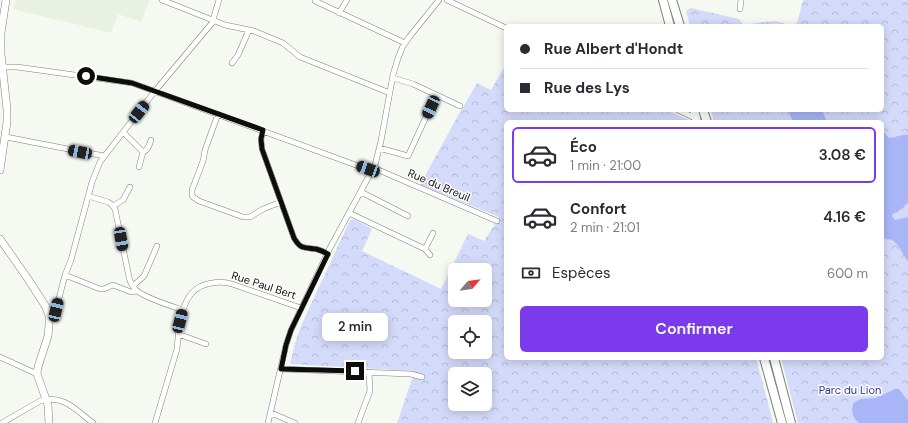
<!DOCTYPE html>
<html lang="fr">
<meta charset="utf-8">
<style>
:root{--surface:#fff;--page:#f7f7f7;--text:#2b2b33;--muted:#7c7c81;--line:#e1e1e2;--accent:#7c3aed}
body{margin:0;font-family:"DM Sans",sans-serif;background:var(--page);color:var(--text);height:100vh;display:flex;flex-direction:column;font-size:15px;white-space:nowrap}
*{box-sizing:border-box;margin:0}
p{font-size:13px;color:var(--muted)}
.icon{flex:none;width:22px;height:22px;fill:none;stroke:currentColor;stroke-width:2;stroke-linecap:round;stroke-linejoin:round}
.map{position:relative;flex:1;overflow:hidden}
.details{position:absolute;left:504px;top:120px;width:380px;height:240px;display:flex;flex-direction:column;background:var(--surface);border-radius:6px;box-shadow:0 2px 10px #0003}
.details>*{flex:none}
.guide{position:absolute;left:504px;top:24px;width:380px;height:88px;border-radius:6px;box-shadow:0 2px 10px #0003;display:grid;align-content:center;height:88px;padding:0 16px;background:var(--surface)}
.needle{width:26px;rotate:62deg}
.buttons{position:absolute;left:448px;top:263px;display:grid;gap:8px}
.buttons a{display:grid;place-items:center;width:44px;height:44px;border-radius:6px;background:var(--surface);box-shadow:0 2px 10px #0003;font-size:20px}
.end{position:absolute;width:18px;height:18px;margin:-9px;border:5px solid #0d0e0c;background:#fff;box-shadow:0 0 0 2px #fff}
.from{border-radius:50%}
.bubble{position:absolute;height:28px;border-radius:6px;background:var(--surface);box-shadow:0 2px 10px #0003;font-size:13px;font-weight:600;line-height:28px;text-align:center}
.car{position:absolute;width:12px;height:24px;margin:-12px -6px;border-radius:5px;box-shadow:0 0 3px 1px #0007;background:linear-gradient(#222 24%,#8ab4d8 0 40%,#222 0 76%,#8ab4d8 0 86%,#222 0)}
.guide b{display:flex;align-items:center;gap:14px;height:38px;font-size:15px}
.guide b+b{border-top:1px solid var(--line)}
.guide i{width:10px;height:10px;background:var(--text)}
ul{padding:7px 0 0;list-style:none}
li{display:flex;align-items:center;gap:12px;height:56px;margin:0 8px 6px;padding:0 8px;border:2px solid transparent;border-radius:6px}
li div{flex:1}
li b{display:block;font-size:15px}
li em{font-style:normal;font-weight:600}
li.current{border-color:var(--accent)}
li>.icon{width:36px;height:36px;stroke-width:1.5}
.pay{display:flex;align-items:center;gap:10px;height:44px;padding:0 16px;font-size:15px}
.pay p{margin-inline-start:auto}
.cta{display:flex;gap:8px;margin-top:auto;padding:8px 16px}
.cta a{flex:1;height:46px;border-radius:6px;background:var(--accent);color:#fff;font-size:16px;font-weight:600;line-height:46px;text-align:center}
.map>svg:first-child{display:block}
.built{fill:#e8f1e2}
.grass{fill:#d4dbfa}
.park{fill:url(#park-crowns);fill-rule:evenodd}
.water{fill:#a8b6f8}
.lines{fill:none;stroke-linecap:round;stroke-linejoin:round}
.street-casing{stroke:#7d817a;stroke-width:6}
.secondary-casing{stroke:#7d817a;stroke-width:8}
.primary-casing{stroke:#7d817a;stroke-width:10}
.street{stroke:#fff;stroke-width:5}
.secondary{stroke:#fff;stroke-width:7}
.primary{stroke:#fff;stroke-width:8}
.route{stroke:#0d0e0c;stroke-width:5}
.labels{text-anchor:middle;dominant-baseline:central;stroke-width:3;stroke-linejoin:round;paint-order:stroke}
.street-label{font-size:11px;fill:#0d0e0c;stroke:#fff}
.park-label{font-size:11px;fill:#2f3390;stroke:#fff}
</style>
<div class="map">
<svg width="908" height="423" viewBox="0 0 908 423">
<defs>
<pattern id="park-crowns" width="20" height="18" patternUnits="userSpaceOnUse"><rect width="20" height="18" fill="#d4dbfa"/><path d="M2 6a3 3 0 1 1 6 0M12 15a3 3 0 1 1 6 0" fill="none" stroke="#b5bbd5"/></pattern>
</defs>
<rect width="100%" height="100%" fill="#f5f9f2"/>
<!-- built -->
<path class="built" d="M15,0H148L149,1L141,22L118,14L111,33L13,9Z"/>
<!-- grass -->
<path class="grass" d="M711,110H717L721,122H714Z
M781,358H788L796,401L802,423H798Z"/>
<!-- park -->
<path class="park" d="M803,0H908V423H802L796,401L788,358H882V122H721L717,110H882V26H749L755,23L776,21L791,26L797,23Z
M691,8L739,19L744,26H690L686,11Z
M506,64V110H666L689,120L690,122H506V358H756L768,403L773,423H397L414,373V371L290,364L295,343L301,326L350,220L354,219L372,229L362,251L441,289L468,234L484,241L497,221L499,217L420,185L461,110L462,109L477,83L491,90ZM455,270H485V300H455ZM455,322H485V352H455ZM455,374H485V404H455Z"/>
<!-- water -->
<path class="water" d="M788,110H824L823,112L827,122H793Z
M882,130L884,132L889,138C896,138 901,134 908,135V202L903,208L893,214L892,216L895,220L908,217V261C900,252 896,234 882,240Z
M895,389H899L908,401V423H859C851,416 852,413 853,403L861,399L876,398Z"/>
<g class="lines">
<!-- street casing -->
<g class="street-casing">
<path id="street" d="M162,0L225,25L254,31L283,43L300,57L390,93
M315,0V1L405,43
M447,0L506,28
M740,9L741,0
M339,13L347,0
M232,63L238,55L249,30
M2,67H17L132,83L372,171
M393,78L413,84L460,106
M678,110L693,117L696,120
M218,114L205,150L203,161L192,190V195L193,197L199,201L243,217H250L263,209L281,202
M263,131L261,139L262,149L294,238C301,250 304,247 316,249C320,250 324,252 328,254
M123,132L143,152
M6,137L104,156
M379,148L408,156L436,95
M139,167L143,152C148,150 149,146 151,140
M374,168L497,221
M361,192L408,216
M88,196L108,202L111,204L115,209L129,277C130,282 133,287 136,290C145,298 171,306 183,310C185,304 187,298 192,293C200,283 220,280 232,284L301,308
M113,206L123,200L130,187
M349,213L425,249L430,255
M425,249L433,233
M65,275L71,260L92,182L100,162L110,149L155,91L212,23L219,0
M133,286L144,276L157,246
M49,316L54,313L56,310L65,275L100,289H104L113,285L131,292L137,291
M178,334L206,344
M0,357L37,374
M281,369L411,374L422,377
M271,413L295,423
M2,423L40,401C63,394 76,410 93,423
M155,423L177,349L179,327L183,310
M268,423L286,345L291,330L330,248L375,165L381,141L393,75L398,58L403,46L410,36L439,0
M358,423L370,391L369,372"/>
</g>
<!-- secondary casing -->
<g class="secondary-casing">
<path id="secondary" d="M0,170L7,122V109L1,54V33L6,0
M0,239L28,279L46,307L49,316V325L48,336L38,367L37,374L48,405L49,423"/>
</g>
<!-- primary casing -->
<g class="primary-casing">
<path id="primary" d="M663,0L670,26
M672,0L680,26
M694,110L697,122
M703,110L707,122
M764,358L782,423
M774,358L791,423"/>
</g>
<!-- street -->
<use href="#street" class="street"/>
<!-- secondary -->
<use href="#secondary" class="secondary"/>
<!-- primary -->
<use href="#primary" class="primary"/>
</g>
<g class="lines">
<!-- route -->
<path class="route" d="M86,76L132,83L263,130L261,139L262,149L294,238C301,250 304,247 316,249C320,250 324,252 328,254L291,330L286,345L281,369L355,371"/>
</g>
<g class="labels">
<!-- street labels -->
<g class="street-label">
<text transform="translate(439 185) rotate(23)">Rue du Breuil</text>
<text transform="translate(264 285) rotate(18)">Rue Paul Bert</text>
</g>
<!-- park labels -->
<g class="park-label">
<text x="850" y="390">Parc du Lion</text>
</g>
</g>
</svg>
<div class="buttons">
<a><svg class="needle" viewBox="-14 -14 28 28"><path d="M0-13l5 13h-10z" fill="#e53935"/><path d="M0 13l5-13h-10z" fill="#7c7c81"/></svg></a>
<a><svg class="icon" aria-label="locate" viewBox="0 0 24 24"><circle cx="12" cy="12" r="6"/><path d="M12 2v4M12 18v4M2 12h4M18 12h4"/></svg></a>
<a><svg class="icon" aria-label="layers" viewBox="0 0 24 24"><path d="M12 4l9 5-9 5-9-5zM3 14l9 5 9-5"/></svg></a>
</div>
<i class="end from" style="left:86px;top:76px"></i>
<i class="end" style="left:355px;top:371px"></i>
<div class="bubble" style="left:322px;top:313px;width:66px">2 min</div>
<i class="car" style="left:431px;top:107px;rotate:205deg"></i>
<i class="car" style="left:139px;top:112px;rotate:38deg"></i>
<i class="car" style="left:80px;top:152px;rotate:281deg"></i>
<i class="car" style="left:368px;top:169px;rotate:290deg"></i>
<i class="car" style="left:121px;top:239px;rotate:170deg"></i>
<i class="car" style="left:56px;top:310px;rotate:13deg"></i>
<i class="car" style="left:180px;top:321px;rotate:14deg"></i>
<div class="guide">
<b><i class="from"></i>Rue Albert d'Hondt</b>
<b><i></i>Rue des Lys</b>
</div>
<section class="details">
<ul>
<li class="current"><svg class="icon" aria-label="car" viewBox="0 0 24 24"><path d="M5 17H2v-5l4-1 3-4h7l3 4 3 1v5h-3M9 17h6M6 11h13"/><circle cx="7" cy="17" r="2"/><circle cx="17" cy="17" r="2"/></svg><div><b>Éco</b><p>1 min · 21:00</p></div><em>3.08 €</em></li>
<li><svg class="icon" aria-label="car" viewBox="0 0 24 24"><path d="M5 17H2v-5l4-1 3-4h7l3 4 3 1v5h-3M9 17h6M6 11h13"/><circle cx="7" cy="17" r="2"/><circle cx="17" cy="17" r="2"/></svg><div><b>Confort</b><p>2 min · 21:01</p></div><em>4.16 €</em></li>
</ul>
<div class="pay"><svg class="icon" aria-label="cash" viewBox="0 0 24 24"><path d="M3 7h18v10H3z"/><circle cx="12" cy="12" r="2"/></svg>Espèces<p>600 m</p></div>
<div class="cta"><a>Confirmer</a></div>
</section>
</div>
